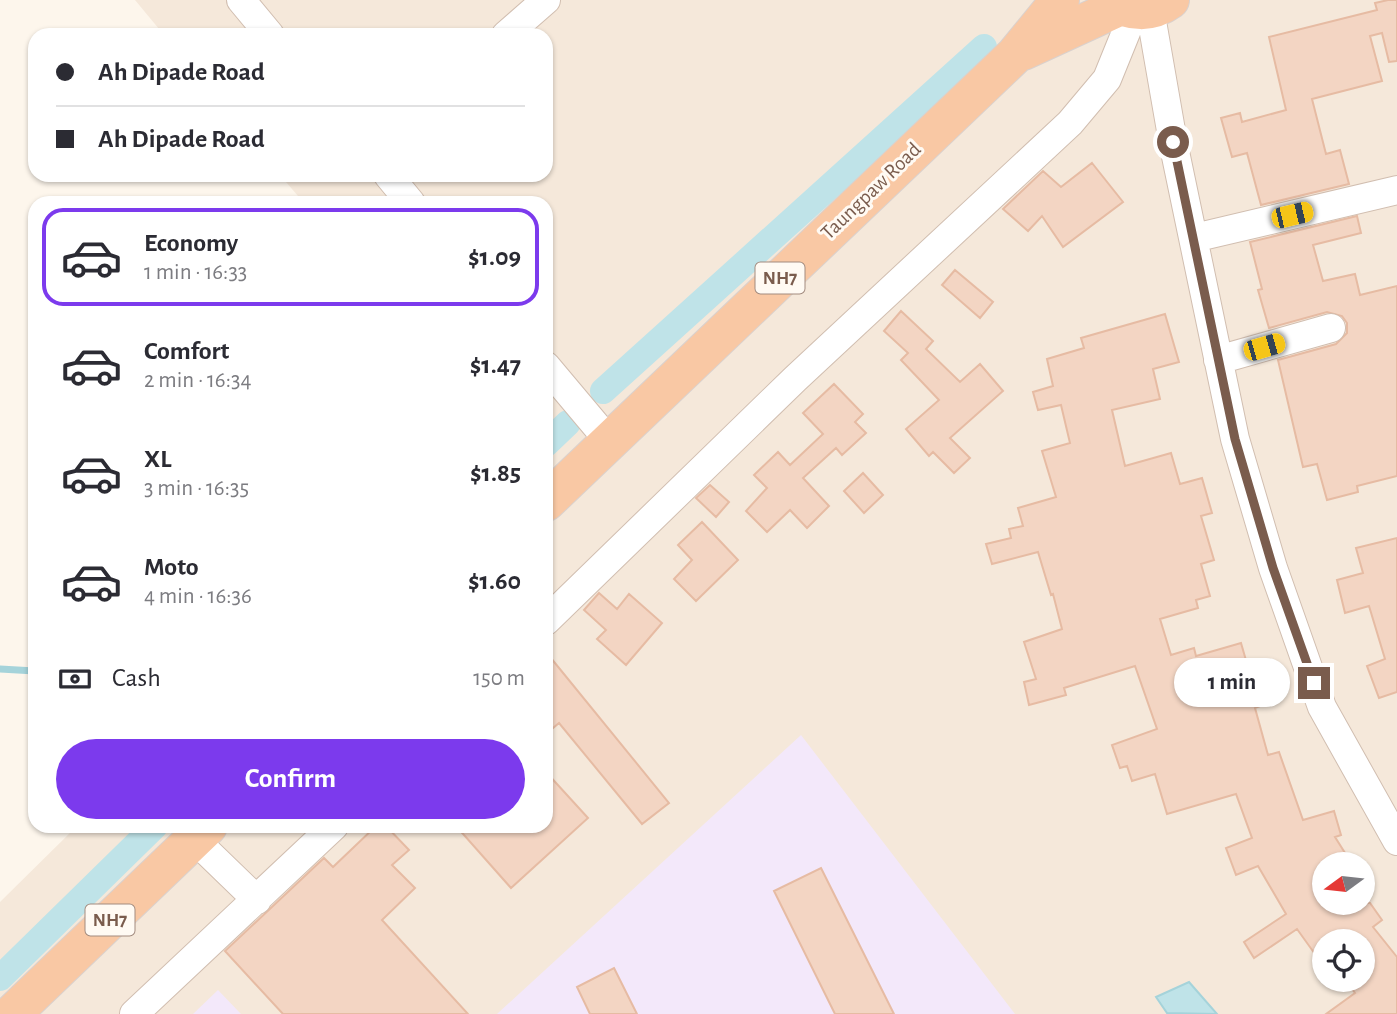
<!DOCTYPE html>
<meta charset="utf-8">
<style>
:root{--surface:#fff;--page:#f2f2f3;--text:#2b2b33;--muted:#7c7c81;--line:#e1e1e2;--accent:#7c3aed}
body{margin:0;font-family:"Alegreya Sans",sans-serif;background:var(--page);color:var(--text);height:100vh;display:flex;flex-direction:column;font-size:26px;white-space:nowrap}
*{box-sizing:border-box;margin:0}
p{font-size:23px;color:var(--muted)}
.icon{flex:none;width:38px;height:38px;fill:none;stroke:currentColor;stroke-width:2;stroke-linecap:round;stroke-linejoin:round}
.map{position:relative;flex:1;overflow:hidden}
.sheet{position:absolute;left:28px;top:196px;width:525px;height:637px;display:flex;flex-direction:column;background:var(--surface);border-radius:21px;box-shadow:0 2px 5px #0004}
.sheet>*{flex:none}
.guide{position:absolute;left:28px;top:28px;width:525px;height:154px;border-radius:21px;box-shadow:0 2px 5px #0004;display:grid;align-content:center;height:154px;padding:0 28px;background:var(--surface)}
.needle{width:46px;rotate:255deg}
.buttons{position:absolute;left:1312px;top:852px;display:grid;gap:14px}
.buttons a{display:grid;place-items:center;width:63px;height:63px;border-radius:50%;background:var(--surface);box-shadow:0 2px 5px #0004;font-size:35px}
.end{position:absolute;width:32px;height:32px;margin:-16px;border:9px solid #7a5c4d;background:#fff;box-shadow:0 0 0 4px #fff}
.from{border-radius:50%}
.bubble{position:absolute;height:49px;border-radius:24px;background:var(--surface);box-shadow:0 2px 5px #0004;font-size:23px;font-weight:700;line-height:49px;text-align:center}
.car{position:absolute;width:21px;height:42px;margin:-21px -10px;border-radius:9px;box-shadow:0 0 5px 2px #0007;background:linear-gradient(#f5c518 24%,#345 0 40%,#f5c518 0 76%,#345 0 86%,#f5c518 0)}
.guide b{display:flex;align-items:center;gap:24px;height:66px;font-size:26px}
.guide b+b{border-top:2px solid var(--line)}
.guide i{width:18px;height:18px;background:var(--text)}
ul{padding:12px 0 0;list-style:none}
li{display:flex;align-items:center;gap:21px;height:98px;margin:0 14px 10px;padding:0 14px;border:4px solid transparent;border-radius:21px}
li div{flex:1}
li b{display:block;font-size:26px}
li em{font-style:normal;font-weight:700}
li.selected{border-color:var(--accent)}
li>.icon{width:63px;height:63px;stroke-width:1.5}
.pay{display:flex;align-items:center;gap:18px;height:77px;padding:0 28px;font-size:26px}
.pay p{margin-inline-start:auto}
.action{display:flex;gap:14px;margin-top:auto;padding:14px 28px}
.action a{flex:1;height:80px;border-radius:42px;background:var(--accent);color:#fff;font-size:28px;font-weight:700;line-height:80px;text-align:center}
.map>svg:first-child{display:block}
.residential{fill:#f5e8da;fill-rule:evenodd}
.education{fill:#f3e8fa}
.water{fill:#bfe3e8;stroke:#a5d3da;stroke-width:2}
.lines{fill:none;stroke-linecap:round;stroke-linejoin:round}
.stream{stroke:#a5d3da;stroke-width:7}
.canal{stroke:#bfe3e8;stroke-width:26}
.building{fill:#f3d5c3;stroke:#e6bba3;stroke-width:2}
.minor-casing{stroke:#d1beb0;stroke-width:30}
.trunk-casing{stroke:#dad1cd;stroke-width:40}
.minor{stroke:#fff;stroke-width:28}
.trunk{stroke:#f9c8a4;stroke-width:38}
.route{stroke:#7a5c4d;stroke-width:9}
.labels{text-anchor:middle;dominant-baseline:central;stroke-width:6;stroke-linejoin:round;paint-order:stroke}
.shield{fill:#fffaf3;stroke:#a28b7f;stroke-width:2}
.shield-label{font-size:19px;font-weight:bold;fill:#7a5c4d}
.street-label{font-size:21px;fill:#7a5c4d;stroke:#fffaf3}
</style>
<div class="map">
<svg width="1397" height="1014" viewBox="0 0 1397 1014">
<rect width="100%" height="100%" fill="#fdf6ec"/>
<!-- residential -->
<path class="residential" d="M135,0H1397V1014H0V902L77,826H546V203H304L280,175H546V35H164ZM1325,864H1363V903H1325ZM1325,942H1363V980H1325Z"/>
<!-- education -->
<path class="education" d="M801,735L1015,1014H497Z
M218,990L241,1014H193Z"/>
<!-- water -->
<path class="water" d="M1189,982L1217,1014L1167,1013L1156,997Z"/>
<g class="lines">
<!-- stream -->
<path class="stream" d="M0,669L35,671"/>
<!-- canal -->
<path class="canal" d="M603,391L984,47
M546,444L568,423
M0,978L155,826"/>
</g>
<!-- building -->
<path class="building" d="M1388,0H1397V61L1389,62L1382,33L1370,36L1382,81L1312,99L1326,154L1340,150L1349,184L1261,205L1247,153L1232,157L1221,118L1240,113L1242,122L1286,110L1269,37L1377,10L1375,3Z
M1092,163L1123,202L1063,247L1042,216L1028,231L1003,209L1043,171L1061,187Z
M1357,216L1361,233L1313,245L1323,281L1355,274L1360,295L1397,286V476L1357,486L1358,492L1327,500L1317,464L1303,467L1278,360L1336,344L1347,333V323L1342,316L1327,312L1269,328L1258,290L1262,289L1250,242Z
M955,270L993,302L980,318L942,285Z
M901,311L933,341L926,349L960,382L980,364L1003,391L950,438L970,458L954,473L933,452L929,456L906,429L939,400L901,360L908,353L884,331Z
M1165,314L1179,362L1153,369L1160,399L1112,410L1125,466L1171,453L1180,484L1202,478L1212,513L1201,516L1214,560L1201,564L1210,596L1196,600L1198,608L1160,619L1171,655L1194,648L1196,656L1241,643L1254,688L1262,686L1268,703L1255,708L1268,755L1279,752L1303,820L1334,811L1341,835L1335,837L1352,864H1325V903H1370L1382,920L1373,927L1397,957V1014H1326L1355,993L1345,980H1363V942H1325V968L1297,929L1254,958L1244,942L1286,914L1258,866L1236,875L1226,848L1252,838L1236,794L1167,814L1155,774L1132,781L1127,766L1120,768L1112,745L1157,729L1135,666L1064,688L1066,695L1029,705L1024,682L1036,679L1024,642L1062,629L1053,594L1051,595L1038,552L992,564L986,544L1011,538L1009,529L1023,526L1018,508L1056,497L1042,451L1070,443L1061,405L1038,410L1033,392L1053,386L1047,359L1084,348L1081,338Z
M834,384L863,414L855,422L866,433L842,455L836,448L803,478L829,506L807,528L790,510L767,532L746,511L767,488L754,475L778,452L790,465L823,434L803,413Z
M863,473L883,495L864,513L844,491Z
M710,485L729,502L716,517L696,498Z
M702,522L738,560L696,601L674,579L692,560L678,545Z
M1397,538V692L1379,698L1367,666L1385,659L1369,606L1345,613L1337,580L1363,573L1356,548Z
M599,593L617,609L629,594L662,623L626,665L597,639L606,630L584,610Z
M546,652L669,803L642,824L559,723L546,734Z
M546,772L588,818L511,888L456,826H546Z
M376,826H386L409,850L392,865L415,888L382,920L468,1014H283L225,951L324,858L333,867Z
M821,868L894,1014H835L774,891Z
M614,968L637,1014H590L577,987Z"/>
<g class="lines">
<!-- minor casing -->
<g class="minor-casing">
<path id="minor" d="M241,0L270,35
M1150,10L1173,142L1235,439L1273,568L1322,707L1397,841
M506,35L546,0
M388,175L411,203
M1194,238L1397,190
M1218,360L1331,328
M546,366L609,441
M546,621L795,379L1070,123L1107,79L1135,10
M194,839L257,900
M134,1014L334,826"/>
</g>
<!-- trunk casing -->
<g class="trunk-casing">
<path id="trunk" d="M1112,0C1130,13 1151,14 1170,0
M1023,51L1121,6
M546,502L1015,55L1060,0
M12,1014L208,826"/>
</g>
<!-- minor -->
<use href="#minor" class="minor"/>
<!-- trunk -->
<use href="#trunk" class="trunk"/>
</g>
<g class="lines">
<!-- route -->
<path class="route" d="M1173,142L1235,439L1273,568L1314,683"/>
</g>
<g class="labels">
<!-- shield labels -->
<g class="shield">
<rect x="755.5" y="262.5" width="49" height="31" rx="5"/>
<rect x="85.5" y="904.5" width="49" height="31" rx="5"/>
</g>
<g class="shield-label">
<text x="780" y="278">NH7</text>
<text x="110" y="920">NH7</text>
</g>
<!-- street labels -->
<g class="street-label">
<text transform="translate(871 191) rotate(-44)">Taungpaw Road</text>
</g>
</g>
</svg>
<div class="buttons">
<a><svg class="needle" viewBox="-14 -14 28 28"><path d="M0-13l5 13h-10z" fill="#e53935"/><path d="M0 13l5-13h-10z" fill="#7c7c81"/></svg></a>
<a><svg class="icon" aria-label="locate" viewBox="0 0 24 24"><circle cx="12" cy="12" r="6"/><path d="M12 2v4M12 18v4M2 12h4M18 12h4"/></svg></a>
</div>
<i class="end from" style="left:1173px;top:142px"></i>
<i class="end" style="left:1314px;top:683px"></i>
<div class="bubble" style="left:1174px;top:658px;width:116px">1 min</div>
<i class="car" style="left:1292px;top:215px;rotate:77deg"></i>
<i class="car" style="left:1264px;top:347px;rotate:74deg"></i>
<div class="guide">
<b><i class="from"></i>Ah Dipade Road</b>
<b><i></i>Ah Dipade Road</b>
</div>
<section class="sheet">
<ul>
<li class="selected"><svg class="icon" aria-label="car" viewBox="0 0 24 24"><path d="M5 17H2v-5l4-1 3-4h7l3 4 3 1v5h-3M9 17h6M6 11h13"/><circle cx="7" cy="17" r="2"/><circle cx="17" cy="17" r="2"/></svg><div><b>Economy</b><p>1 min · 16:33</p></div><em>$1.09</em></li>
<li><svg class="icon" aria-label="car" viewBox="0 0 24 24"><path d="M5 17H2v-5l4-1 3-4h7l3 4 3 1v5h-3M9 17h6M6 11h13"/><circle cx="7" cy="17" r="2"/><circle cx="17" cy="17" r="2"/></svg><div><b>Comfort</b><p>2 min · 16:34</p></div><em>$1.47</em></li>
<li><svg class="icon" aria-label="car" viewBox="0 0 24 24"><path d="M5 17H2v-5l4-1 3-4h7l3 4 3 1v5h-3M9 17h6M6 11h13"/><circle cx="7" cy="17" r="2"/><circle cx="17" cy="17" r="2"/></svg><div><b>XL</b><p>3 min · 16:35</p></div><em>$1.85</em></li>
<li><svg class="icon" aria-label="car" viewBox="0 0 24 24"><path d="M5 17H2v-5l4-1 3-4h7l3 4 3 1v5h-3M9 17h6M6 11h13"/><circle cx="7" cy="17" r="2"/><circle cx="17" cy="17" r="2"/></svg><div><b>Moto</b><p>4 min · 16:36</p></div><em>$1.60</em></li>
</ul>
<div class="pay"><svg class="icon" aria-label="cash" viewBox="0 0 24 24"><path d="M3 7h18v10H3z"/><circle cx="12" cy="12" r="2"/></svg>Cash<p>150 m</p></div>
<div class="action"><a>Confirm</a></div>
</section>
</div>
